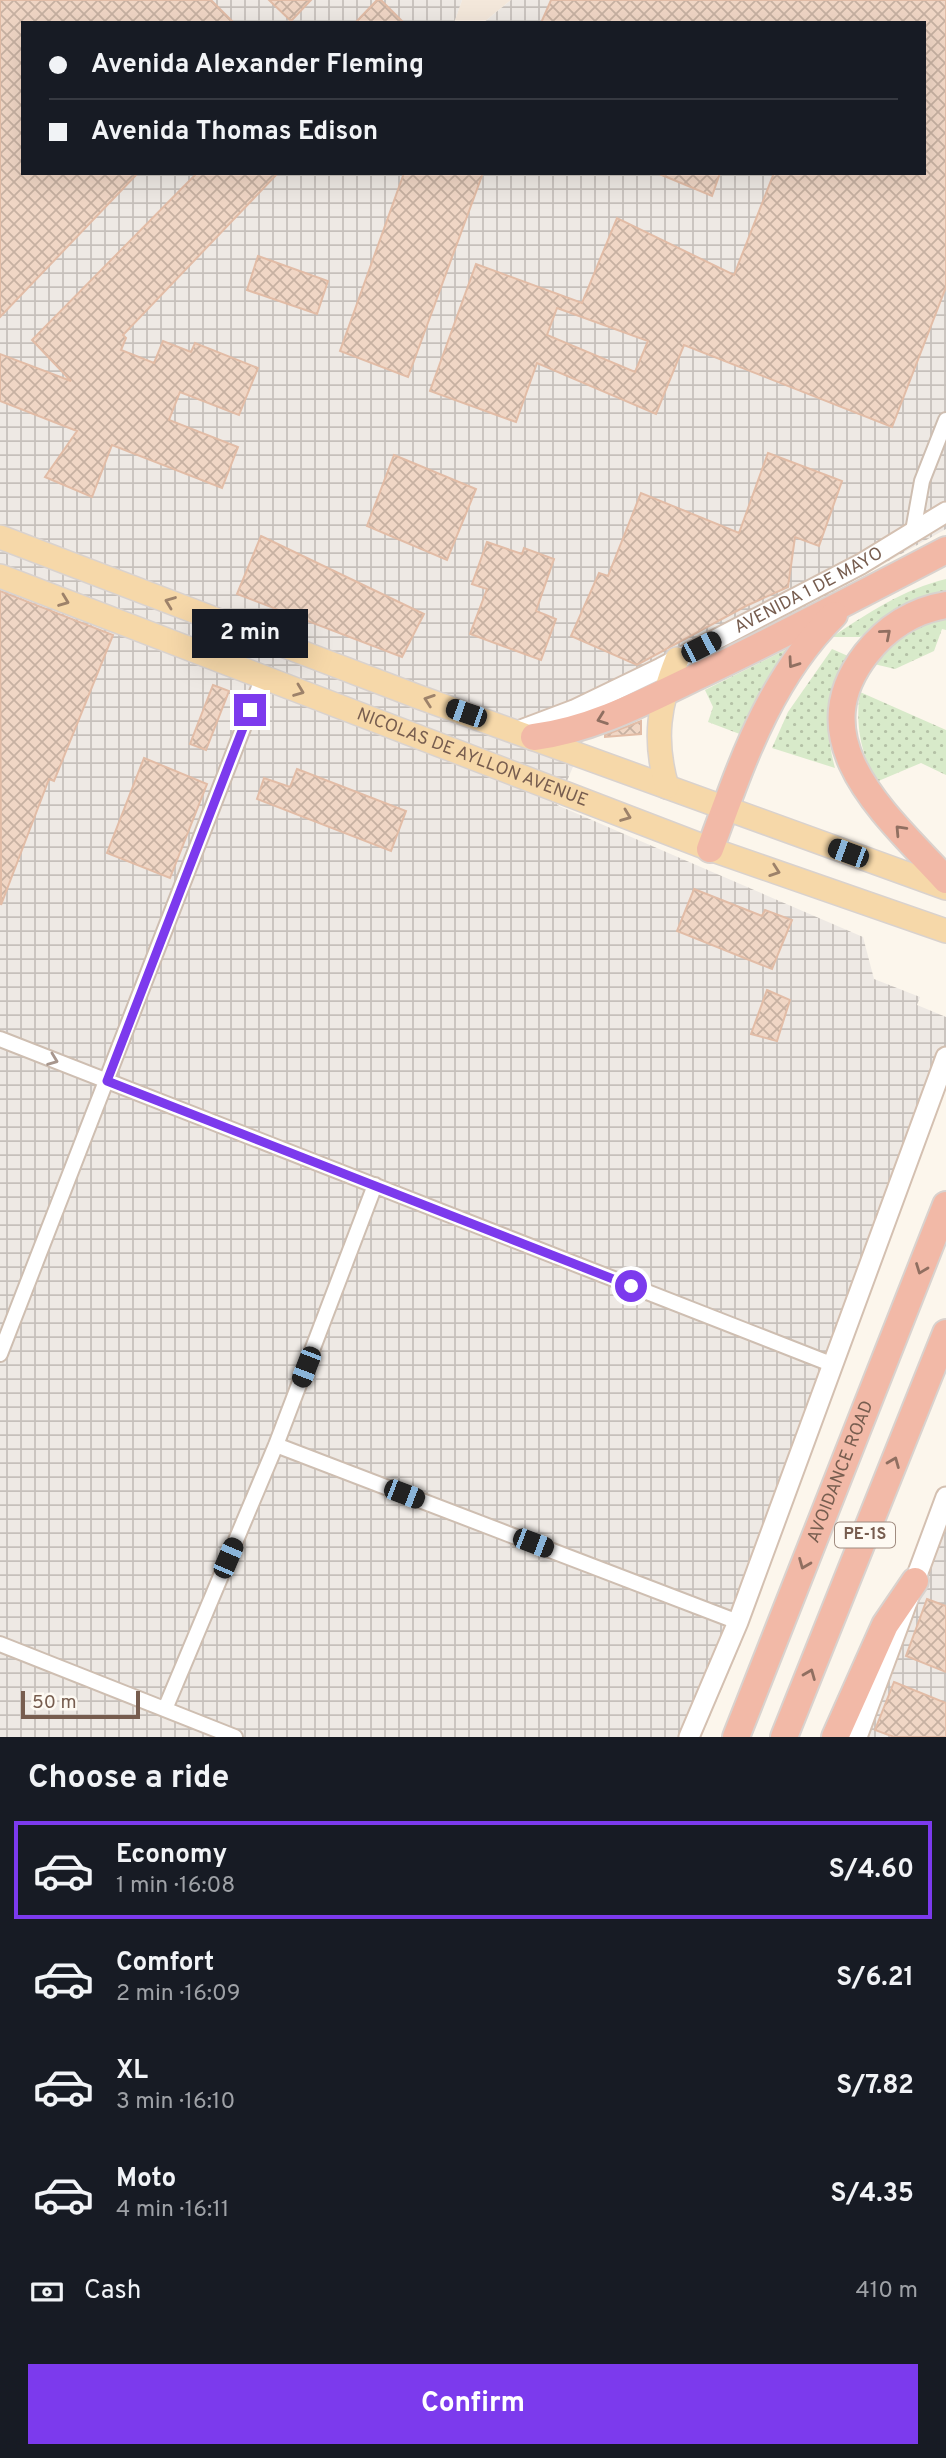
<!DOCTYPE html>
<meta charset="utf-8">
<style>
:root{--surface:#171b24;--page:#20242c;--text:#f1f3f6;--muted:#9ea1a6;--line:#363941;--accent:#7c3aed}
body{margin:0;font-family:Overpass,sans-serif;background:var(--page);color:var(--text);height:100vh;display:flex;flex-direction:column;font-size:26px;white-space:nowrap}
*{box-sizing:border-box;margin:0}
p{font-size:23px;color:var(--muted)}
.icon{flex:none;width:38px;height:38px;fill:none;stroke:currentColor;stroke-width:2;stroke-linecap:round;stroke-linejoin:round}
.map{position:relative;height:1737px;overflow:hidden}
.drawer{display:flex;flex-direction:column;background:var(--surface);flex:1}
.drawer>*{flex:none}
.guide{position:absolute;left:21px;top:21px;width:905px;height:154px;border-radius:0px;box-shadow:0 7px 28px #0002;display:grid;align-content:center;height:154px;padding:0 28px;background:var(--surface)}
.scale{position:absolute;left:21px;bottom:18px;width:119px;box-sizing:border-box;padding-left:7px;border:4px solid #775d4f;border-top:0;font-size:19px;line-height:24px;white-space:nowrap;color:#775d4f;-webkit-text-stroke:5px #fefaf3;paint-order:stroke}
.end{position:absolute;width:32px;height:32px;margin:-16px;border:9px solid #7c3aed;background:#fff;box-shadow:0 0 0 4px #fff}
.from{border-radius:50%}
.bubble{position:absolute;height:49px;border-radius:0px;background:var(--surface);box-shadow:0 7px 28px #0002;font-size:23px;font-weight:700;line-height:49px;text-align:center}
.car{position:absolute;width:21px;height:42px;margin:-21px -10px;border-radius:9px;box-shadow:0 0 5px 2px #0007;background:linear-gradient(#222 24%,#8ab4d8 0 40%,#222 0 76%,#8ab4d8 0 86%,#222 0)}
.guide b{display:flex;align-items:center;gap:24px;height:66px;font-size:26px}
.guide b+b{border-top:2px solid var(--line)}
.guide i{width:18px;height:18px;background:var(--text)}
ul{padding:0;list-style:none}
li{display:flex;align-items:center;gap:21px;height:98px;margin:0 14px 10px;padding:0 14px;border:4px solid transparent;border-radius:0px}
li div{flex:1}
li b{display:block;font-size:26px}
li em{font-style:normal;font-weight:700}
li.active{border-color:var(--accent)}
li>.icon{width:63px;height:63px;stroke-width:1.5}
h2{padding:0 28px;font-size:32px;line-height:84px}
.pay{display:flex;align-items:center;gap:18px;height:77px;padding:0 28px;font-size:26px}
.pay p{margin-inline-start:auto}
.button{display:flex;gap:14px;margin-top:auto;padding:14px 28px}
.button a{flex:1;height:80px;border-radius:0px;background:var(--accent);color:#fff;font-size:28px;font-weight:700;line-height:80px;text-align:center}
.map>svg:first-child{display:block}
.residential{fill:#f4e8db}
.industrial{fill:url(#industrial-grid)}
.grass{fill:url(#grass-dots)}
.building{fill:url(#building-cross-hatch);stroke:#e2bca6;stroke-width:2;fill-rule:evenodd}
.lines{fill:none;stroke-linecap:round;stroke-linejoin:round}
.street-casing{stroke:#cebeb1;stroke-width:18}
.secondary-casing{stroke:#d4c0b1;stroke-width:23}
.primary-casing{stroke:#d9d2ce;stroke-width:26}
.highway-casing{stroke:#d9d2ce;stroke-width:30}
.street{stroke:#fff;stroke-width:14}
.secondary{stroke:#fff;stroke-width:19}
.primary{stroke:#f6d8a9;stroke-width:23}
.highway{stroke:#f2b9a7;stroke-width:26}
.oneway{stroke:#9d826a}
.oneway2{stroke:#906f61}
.oneway3{stroke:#a7968d}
.route{stroke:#7c3aed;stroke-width:9}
.labels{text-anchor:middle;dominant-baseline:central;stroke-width:5;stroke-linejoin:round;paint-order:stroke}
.shield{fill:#fefaf3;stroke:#a08c80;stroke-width:2}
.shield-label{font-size:16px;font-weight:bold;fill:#775d4f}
.street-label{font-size:18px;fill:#775d4f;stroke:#fefaf3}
</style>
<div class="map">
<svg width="946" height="1737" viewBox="0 0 946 1737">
<defs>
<pattern id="industrial-grid" width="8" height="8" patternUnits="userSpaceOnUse" patternTransform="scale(1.75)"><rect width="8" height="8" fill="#eee9e4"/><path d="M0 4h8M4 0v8" fill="none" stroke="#c6c0bb"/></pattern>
<pattern id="grass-dots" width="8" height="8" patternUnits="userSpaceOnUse" patternTransform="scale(1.75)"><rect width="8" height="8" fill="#d8eaca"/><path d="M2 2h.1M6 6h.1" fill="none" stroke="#b4c1a6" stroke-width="1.8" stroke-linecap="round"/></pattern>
<pattern id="building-cross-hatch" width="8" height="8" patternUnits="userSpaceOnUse" patternTransform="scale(1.75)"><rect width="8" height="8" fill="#f0d6c5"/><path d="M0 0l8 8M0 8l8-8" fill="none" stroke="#c7b1a2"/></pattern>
</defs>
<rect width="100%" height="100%" fill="#fcf6ec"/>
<!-- residential -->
<path class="residential" d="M462,0H511L483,23H454Z"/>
<!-- industrial -->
<path class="industrial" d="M0,0H462L454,23H23V173H924V23H483L511,0H946V529L698,667L595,714L557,805L863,937L874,979L920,997L917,1005L946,1017V1073L873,1261L740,1646L701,1737H0Z
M946,1488V1737H845Z"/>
<!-- grass -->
<path class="grass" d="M946,579V591L894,612L860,637H832C868,613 904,589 946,579Z
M946,618V630L942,629L934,651L895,669L874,664C892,640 915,622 946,618Z
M795,645L769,677L745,736L708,722L713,707L705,690Z
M832,649L848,656C827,692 824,729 835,768L772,748L788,712Z
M860,692L946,730V775L921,763L876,782C861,752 855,726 860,692Z"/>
<!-- building -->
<path class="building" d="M0,0H211L234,23H23V173H138L0,317Z
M269,0H311L291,21Z
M377,0H381L404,23H355Z
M551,0H946V287L892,427L684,345L656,414L537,363L516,422L430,391L476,264L582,303L617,218L734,275L774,173H924V23H541ZM557,308L648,341L635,372L547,335Z
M197,173H278L123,335L126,338L121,350L154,363L163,341L191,352L195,343L258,368L239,415L180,392L169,420L238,447L222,488L112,445L92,497L45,477L77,431L0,401V354L71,381L32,340Z
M404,173H483L408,377L340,351Z
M657,173H720L712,196Z
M258,256L328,281L317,314L247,290Z
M768,453L842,481L819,546L795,537L788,587L746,606L637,665L571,636L599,573L608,576L641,493L739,533Z
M394,455L476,489L447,560L367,526Z
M261,536L424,614L402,657L237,594Z
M487,542L522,554L524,548L554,559L536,611L556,619L541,660L470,634L487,589L472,584Z
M0,591L113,635L54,781L49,779L1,905Z
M213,685L229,691L206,750L190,744Z
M641,721V734L605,737V735Z
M144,758L207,784L170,878L107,853Z
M297,769L406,811L391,851L257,799L264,778L290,787Z
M694,889L762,916L765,910L792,920L772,969L677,931Z
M767,990L790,1000L777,1041L751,1034Z
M927,1599L946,1606V1672L906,1656Z
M894,1682L946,1703V1737H894L875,1730Z"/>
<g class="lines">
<!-- street casing -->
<g class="street-casing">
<path id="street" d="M913,531L922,481L946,420
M0,1039L831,1364
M0,1354L263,677
M276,1445L738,1622
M0,1644L235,1737
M165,1709L276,1445L375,1185"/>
</g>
<!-- secondary casing -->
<g class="secondary-casing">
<g id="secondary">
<path id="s1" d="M521,730L574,710L661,668L861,564L946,512"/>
<path d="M689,1737L738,1622L946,1057"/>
<path d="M857,1737L946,1497"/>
</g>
</g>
<!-- primary casing -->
<g class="primary-casing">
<g id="primary">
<path d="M0,537L416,696L946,888"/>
<path id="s2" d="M0,576L710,849L946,931"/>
<path d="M667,787C653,739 659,704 677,659"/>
</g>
</g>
<!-- highway casing -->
<g class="highway-casing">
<g id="highway">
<path d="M946,605C914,610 886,628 866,654C797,743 890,818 946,880"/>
<path d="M534,737C592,730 646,701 698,676C782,636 864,593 946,550"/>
<path d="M710,849C742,763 768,681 834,615"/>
<path id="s3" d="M736,1737L946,1205"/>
<path d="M784,1737L946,1333"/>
<path d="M835,1737L885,1625L915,1581"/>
</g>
</g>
<!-- street -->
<use href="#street" class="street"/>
<!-- secondary -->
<use href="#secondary" class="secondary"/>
<!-- primary -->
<use href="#primary" class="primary"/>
<!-- highway -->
<use href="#highway" class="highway"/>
</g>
<!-- one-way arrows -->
<defs><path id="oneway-chevron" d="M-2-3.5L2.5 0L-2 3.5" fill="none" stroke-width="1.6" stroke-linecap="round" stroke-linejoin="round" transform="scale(1.75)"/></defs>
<g class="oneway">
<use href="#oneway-chevron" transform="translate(64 601) rotate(21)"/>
<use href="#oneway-chevron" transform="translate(170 602) rotate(-159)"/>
<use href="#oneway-chevron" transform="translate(299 691) rotate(21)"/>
<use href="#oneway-chevron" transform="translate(429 700) rotate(-161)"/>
<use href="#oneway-chevron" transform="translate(626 816) rotate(21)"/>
<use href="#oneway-chevron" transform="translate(775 871) rotate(19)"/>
</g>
<g class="oneway2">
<use href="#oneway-chevron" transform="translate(886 634) rotate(-41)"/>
<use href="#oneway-chevron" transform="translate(793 663) rotate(125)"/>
<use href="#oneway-chevron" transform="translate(602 719) rotate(160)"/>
<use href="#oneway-chevron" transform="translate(900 830) rotate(-133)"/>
<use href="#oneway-chevron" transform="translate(921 1269) rotate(111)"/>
<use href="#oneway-chevron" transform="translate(894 1462) rotate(-68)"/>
<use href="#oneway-chevron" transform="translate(804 1564) rotate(112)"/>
<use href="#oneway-chevron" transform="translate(810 1674) rotate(-68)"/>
</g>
<use class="oneway3" href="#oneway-chevron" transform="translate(53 1060) rotate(21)"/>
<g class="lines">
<!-- route -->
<path class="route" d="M250,710L107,1081L631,1286"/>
</g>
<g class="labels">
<!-- shield labels -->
<rect class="shield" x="835" y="1522.5" width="60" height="25" rx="5"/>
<g class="shield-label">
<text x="865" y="1535">PE-1S</text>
</g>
<!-- street labels -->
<g class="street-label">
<text stroke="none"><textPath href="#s1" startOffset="320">AVENIDA 1 DE MAYO</textPath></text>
<text stroke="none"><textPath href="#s2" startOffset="506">NICOLAS DE AYLLON AVENUE</textPath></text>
<text stroke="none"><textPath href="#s3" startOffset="285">AVOIDANCE ROAD</textPath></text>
</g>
</g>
</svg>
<div class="scale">50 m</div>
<i class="end from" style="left:631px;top:1286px"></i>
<i class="end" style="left:250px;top:710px"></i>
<div class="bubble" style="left:192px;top:609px;width:116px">2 min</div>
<i class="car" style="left:701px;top:647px;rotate:63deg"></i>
<i class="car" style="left:466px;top:713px;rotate:289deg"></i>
<i class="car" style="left:848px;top:853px;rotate:290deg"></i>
<i class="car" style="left:306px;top:1367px;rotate:201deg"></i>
<i class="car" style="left:404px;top:1494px;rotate:111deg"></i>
<i class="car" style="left:533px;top:1543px;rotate:111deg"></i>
<i class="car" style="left:228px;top:1558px;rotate:23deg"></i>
<div class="guide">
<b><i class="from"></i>Avenida Alexander Fleming</b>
<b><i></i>Avenida Thomas Edison</b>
</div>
</div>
<section class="drawer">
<h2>Choose a ride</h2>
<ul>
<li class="active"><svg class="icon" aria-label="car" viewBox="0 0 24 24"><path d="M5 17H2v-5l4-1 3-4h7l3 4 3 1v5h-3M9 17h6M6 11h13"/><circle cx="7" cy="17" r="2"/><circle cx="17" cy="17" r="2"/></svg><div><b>Economy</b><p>1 min · 16:08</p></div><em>S/4.60</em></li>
<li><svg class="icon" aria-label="car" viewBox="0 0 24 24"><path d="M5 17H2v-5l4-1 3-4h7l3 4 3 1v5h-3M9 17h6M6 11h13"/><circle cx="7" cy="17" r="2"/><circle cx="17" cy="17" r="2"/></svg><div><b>Comfort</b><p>2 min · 16:09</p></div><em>S/6.21</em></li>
<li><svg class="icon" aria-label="car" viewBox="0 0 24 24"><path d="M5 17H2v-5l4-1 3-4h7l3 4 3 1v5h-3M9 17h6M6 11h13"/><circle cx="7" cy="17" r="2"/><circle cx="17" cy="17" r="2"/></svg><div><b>XL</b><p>3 min · 16:10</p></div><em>S/7.82</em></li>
<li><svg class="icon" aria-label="car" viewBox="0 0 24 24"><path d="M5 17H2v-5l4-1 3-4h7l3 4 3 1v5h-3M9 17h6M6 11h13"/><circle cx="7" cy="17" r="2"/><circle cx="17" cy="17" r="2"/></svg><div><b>Moto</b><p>4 min · 16:11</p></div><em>S/4.35</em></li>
</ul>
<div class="pay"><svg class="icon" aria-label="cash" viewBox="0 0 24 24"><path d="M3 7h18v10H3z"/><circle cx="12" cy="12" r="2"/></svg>Cash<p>410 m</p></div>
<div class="button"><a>Confirm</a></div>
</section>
